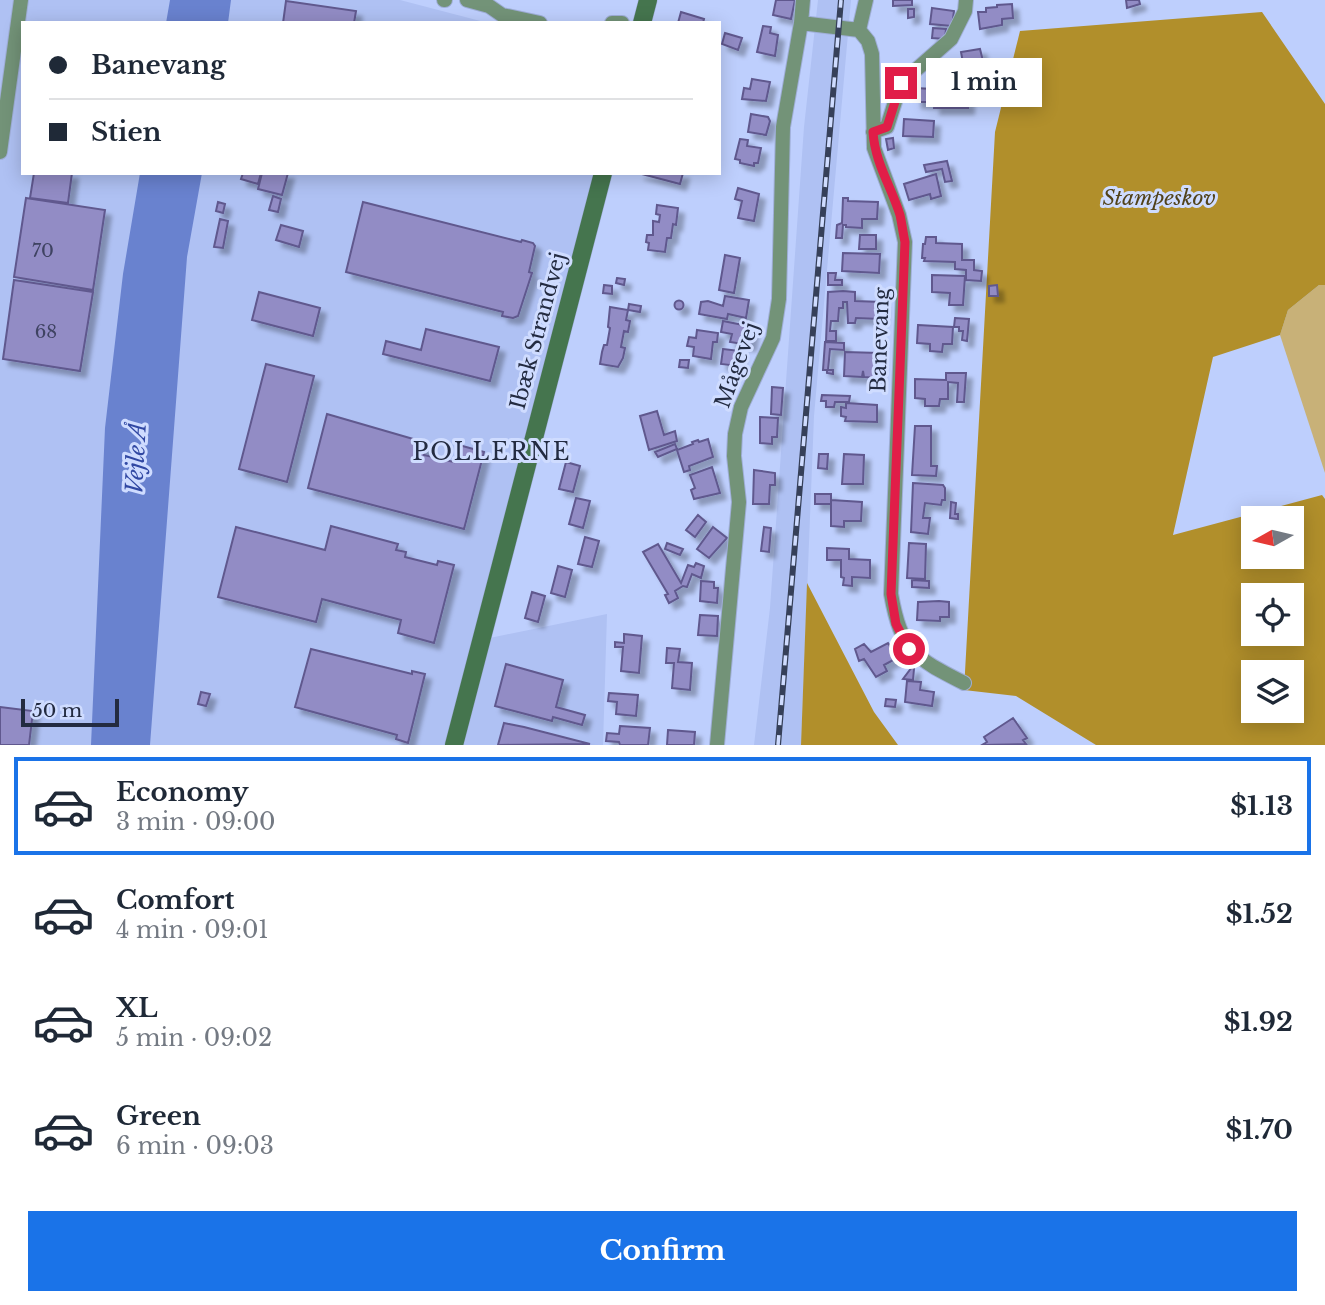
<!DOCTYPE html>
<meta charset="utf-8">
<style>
:root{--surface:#fff;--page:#f6f6f7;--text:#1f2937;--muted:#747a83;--line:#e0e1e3;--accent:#1a73e8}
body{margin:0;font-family:"Libre Baskerville",serif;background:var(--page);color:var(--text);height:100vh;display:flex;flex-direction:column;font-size:26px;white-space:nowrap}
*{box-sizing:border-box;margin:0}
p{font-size:23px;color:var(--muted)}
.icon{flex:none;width:38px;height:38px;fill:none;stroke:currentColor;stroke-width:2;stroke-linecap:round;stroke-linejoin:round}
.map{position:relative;height:745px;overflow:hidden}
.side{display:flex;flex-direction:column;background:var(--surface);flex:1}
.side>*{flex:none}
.top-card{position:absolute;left:21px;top:21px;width:700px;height:154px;border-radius:0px;box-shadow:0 4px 18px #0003;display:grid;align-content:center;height:154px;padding:0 28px;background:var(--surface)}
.needle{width:46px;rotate:262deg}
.controls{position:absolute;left:1241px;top:506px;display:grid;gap:14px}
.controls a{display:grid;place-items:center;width:63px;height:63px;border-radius:0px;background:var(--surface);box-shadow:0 4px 18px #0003;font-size:35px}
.scale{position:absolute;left:21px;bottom:18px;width:98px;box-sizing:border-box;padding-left:7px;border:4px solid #232b41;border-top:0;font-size:19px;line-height:24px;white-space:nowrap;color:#232b41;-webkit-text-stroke:5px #cfdcff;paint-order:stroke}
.end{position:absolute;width:32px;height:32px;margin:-16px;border:9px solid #e11d48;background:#fff;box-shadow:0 0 0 4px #fff}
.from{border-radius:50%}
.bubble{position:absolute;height:49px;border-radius:0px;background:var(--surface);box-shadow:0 4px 18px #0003;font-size:23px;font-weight:700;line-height:49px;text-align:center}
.top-card b{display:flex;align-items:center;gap:24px;height:66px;font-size:26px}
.top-card b+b{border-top:2px solid var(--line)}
.top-card i{width:18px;height:18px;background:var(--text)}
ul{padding:12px 0 0;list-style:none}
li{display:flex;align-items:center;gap:21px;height:98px;margin:0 14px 10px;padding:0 14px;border:4px solid transparent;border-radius:0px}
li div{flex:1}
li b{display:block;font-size:26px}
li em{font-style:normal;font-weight:700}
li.active{border-color:var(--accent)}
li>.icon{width:63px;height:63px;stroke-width:1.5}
.action{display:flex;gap:14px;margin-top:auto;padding:14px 28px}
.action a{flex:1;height:80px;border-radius:0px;background:var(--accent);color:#fff;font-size:28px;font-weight:700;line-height:80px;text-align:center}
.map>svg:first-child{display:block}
.built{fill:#afc1f3}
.green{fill:#c8b178}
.forest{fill:#b18f2b;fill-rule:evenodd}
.water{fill:#6982cf}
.building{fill:#928cc5;stroke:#60598e;stroke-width:2;filter:url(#shadow)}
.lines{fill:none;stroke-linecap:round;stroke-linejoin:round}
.street-casing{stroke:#9faed7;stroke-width:16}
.secondary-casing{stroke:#9faed7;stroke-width:19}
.street{stroke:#739378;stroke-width:14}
.secondary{stroke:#45754e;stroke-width:18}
.rail-casing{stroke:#364059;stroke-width:6}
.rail{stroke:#cfdcff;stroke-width:3.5;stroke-dasharray:10;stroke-linecap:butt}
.route{stroke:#e11d48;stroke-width:9}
.labels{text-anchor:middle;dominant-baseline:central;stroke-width:6;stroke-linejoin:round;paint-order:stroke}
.number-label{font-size:18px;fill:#3f4362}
.park-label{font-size:21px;font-style:italic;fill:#51421a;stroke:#cfdcff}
.street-label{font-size:21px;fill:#232b41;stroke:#cfdcff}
.neighbourhood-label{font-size:23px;letter-spacing:2px;fill:#232b41;stroke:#cfdcff}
.water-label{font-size:23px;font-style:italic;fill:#3148a3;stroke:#cfdcff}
</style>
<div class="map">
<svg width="1325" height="745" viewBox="0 0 1325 745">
<defs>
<filter id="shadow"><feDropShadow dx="6" dy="6" stdDeviation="2" flood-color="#0004"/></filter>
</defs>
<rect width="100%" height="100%" fill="#becffd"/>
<!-- built -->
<path class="built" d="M0,0H400L488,23H23V173H607L480,640L607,614L603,745H0Z
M818,0H851L814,416L801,745H754L770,608L804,127Z"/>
<!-- green -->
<path class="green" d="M1319,285H1325V473L1280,335L1288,310Z"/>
<!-- forest -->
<path class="forest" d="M1262,12L1325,104V285H1319L1288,310L1280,335L1213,357L1173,535L1322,495L1325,499V745H1096L1016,696L964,690L995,132L1020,31ZM1253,518H1292V556H1253ZM1253,595H1292V634H1253ZM1253,672H1292V710H1253Z
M807,583L874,712L898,745H801Z"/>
<!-- water -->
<path class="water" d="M170,0H231L228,23H166Z
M140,173H202L187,257L150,745H91L105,428L123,274Z"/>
<!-- building -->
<path class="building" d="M776,0H795L791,19L773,15Z
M893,0H912V5L893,6Z
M1126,0H1139L1140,4L1127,8Z
M286,1L356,11L354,23H283Z
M1012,4L1013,18L1002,19V25L980,29L978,12H986V8L997,7V5Z
M932,8L954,11L952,26L930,24Z
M908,9H914V17L908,18Z
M681,12L704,19L703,23H678Z
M763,26L771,27L770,33L778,35L775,56L757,52Z
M933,28L946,29L945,39L932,38Z
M725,33L742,38L738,50L722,44Z
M980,49L985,69L984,70L985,75L966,79L961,52Z
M1001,61L1003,79L991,80L989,62Z
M890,65H895L896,79H890Z
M752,79L770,82L766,101L742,99L744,88L750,89Z
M916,88L932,89V92L968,93V108H934L935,102H916Z
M751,114L768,117L770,121L766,135L748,132Z
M904,119L934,121L933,137L903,136Z
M893,138L894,148L888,150L886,139Z
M740,139L748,140L747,146L761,148L758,163H754V166L740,163V160L735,159Z
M947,161L952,181L945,182L942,169L926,172L924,165Z
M34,173H72L68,203L30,198Z
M243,173H261L258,184L241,179Z
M262,173H288L282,195L258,189Z
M638,173H683L680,184Z
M936,174L941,196L931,199L930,194L909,200L904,184Z
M738,188L759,194L754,221L738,218L742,201L735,199Z
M273,196L281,199L278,212L269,210Z
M26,198L105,210L93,290L14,277Z
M843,198H848V201L878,202L877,219H862V228L846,227V225H843L842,238H836L837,225L842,223Z
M218,202L225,204L223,213L216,211Z
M363,202L521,242L522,240L533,243L535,246L529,272L532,273L518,316L513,318L502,316L503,312L346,272Z
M657,205L678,208L676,225L673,224L671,238H667L665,252L648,250L649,243L646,242L647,235H653V221L659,222L660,215L656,214Z
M220,219L228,221L223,248L214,247Z
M281,225L303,231L299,247L276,240Z
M860,235H876V249H859Z
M926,237H936V243L962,244V260H974V270L982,271L981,281L966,280V270L955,269V262L924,261L925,258H922L923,244H925Z
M843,253L880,254L879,273L842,271Z
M725,255L740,258L734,293L719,290Z
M828,273H836L835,280H842V285H828Z
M932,275L965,276L963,305H949L950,293L932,292Z
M617,278L625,279L624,285L616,283Z
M14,280L93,292L80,371L3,359Z
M604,285L612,286V294L603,293Z
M997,285L998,296H989V286Z
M843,291L855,292V301L882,302L881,319L856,318L855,323H848L847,302H843V308H839L838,321H831L830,331H836V341H826L828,292Z
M259,292L320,308L313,336L252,320Z
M725,296L749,300L746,318L728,314L727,319L699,314L701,302L708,301L723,306Z
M674.5 305a4.5 4.5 0 1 1 9 0a4.5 4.5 0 1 1-9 0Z
M629,304L641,306L640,312L628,310Z
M610,307L628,310L626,320L630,321L628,332L624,331L621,347L625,348L623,358L618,367L600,364L602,352L604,345H607L610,328L608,327Z
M955,318L969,319L967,341L962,340L963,331H959V327H954Z
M723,321L743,325V322L746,323V325L753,326L750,345L730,342L732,334L721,332Z
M918,325L953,327L952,344H943L942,352L930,351V344L917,343Z
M426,329L499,347L490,381L383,354L386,341L421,350Z
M697,330L718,333L717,342H713L711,359L693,356L694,347L687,346L689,337L696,338Z
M825,342L844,343V350L830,349L828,370H833V374L827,373V370H823Z
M723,349L740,351L738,366L721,364Z
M845,352L879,353L878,378L864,377L863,371L862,377L844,376Z
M680,360H689L688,368L679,367Z
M266,364L314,376L287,482L239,469Z
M946,373H966L964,402H957L958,383L948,382V399H940L939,406H925V399L915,398V379L946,380Z
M772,387L783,388L781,415L771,414Z
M822,395L850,396L849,402H835L834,407H826V401H821Z
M846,403L877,405V422L845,421L846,417L841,416V407L846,408Z
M657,411L664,435L675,431L677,441L649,450L640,416Z
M327,414L427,443L424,455L454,462L459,445L484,452L464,529L308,488Z
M760,417L778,418L777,437H772V444L760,443Z
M915,426H931V466H937L936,476L912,475Z
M708,439L713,457L689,466L690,470L684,472L677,450L693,444L692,442L698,440L699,442Z
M675,444L677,449L658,457L655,452Z
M819,454H828L827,469L818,468Z
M844,454L864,455L863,484H842Z
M566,462L580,466L573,492L559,489Z
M712,467L720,493L694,499L691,490L695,488L690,475Z
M754,470L775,473V485H770L769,504H753Z
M913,483L943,485L945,488V500H942L941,505L925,503L923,518H930L928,534L911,532Z
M815,494H831V504H815Z
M576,498L590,501L583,528L569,524Z
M831,500L862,502L861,521H844V527L831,526Z
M951,502L956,503L955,514H958V519L950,518Z
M698,515L706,522L695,537L686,530Z
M331,526L398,544L396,550L406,552L405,557L437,565L438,561L454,565L434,643L398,633L401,620L322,599L316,622L218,597L236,527L325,550Z
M713,527L727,538L709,558L697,549Z
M764,527L771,528L769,552L761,551Z
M585,537L599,541L592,567L578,564Z
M667,543L683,549L680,555L665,549Z
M909,543L926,544L925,579L907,578Z
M658,544L681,583L688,565L694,567L696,563L704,566L701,578L692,574L687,587L683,586L675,591L678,598L669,603L665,595L668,594L643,552Z
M827,548L849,549V559L870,560V578L852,577V586L843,585L844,578L841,577V560H827Z
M558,566L572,570L565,597L551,593Z
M912,580L929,581V588L912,587Z
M701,581L714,582V588H718L717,603L700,601Z
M532,592L545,596L538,622L525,618Z
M939,601L949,602V617H940V621L917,620L918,602Z
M700,615L718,616L717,636L698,635Z
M624,634L642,636L639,673L621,671L623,647H615V642L624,643Z
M888,643L897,658L884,665L887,671L876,677L864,659L859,661L855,649L864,644L871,652Z
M667,648L680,649L678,662L692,663L690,690L672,688L674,663H666Z
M311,649L412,674V671L425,674L408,743L396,739L397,735L295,707Z
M506,664L563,680L556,707L585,715L582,725L553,717L552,721L495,706Z
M912,667L914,669L913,680L903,679Z
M907,681L921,682L920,690L934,692L932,706L905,702Z
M201,692L210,694L206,706L198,704Z
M609,693L638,695L636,716L616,714L617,702L608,701Z
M886,699L896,700L895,707L885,706Z
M0,707L33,711L29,745H0Z
M1013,718L1027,738L1023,740L1026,744L982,745L987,742L984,737Z
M504,723L524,727L590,744L498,745Z
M620,726L650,728L648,745H620L619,742L606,741L607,733L619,734Z
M668,730L695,732L694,745H667Z"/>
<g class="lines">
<!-- street casing -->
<g class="street-casing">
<path id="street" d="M444,0H445
M467,0L489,6L502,15L540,23
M612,23H622
M801,23L859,30L868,41L872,54L874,148L899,215L905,242L891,594C901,651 915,658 964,683
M859,30L866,0
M873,132L887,127L901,83L951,39L965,11L966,0
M0,152L21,0
M717,745L739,502L734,456L735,434L741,407L773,338L779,299L783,127L801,23L803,0"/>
</g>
<!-- secondary casing -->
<g class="secondary-casing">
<path id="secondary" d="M642,23L648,0
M454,745L603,173"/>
</g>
<!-- street -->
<use href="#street" class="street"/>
<!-- secondary -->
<use href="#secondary" class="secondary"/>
<!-- rail casing -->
<g class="rail-casing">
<path id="rail" d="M778,745L841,0"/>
</g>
<!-- rail -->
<use href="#rail" class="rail"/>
</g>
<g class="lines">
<!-- route -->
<path class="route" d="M901,83L887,127L873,132C875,163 891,186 900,215C902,224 903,233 905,242L891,594L896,624L909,649"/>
</g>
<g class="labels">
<!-- number labels -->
<g class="number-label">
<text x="43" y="251">70</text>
<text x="46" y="332">68</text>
</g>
<!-- park labels -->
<g class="park-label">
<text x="1159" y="198">Stampeskov</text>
</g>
<!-- street labels -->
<g class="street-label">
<text transform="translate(538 331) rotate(-75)">Ibæk Strandvej</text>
<text transform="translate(880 340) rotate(-88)">Banevang</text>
<text transform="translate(737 365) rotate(-70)">Mågevej</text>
</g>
<!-- neighbourhood labels -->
<g class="neighbourhood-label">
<text x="492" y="452">POLLERNE</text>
</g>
<!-- water labels -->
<g class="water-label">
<text transform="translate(136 458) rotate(-87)">Vejle Å</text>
</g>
</g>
</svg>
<div class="controls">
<a><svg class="needle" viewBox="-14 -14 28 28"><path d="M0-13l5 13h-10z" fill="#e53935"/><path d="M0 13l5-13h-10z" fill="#747a83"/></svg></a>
<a><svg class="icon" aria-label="locate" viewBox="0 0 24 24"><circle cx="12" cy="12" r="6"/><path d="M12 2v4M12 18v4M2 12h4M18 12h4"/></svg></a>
<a><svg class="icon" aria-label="layers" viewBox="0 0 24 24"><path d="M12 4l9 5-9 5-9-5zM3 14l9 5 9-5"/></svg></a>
</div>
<div class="scale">50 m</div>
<i class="end from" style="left:909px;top:649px"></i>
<i class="end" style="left:901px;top:83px"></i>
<div class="bubble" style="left:926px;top:58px;width:116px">1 min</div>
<div class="top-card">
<b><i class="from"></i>Banevang</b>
<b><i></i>Stien</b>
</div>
</div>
<section class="side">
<ul>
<li class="active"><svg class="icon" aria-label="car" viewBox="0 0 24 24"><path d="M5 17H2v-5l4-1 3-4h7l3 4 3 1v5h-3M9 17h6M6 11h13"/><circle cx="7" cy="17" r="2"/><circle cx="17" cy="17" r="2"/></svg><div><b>Economy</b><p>3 min · 09:00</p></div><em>$1.13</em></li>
<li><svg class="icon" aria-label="car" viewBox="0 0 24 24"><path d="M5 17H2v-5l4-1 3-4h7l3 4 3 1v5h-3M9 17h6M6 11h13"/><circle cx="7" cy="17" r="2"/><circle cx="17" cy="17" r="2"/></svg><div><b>Comfort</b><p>4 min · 09:01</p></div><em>$1.52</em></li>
<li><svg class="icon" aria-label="car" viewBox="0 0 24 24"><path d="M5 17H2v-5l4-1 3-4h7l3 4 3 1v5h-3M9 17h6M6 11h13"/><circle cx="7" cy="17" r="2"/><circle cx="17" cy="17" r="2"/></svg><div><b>XL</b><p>5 min · 09:02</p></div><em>$1.92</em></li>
<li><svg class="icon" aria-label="car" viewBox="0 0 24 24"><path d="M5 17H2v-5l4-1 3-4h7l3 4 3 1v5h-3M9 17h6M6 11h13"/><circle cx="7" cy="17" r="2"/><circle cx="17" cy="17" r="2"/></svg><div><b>Green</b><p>6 min · 09:03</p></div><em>$1.70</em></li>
</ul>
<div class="action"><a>Confirm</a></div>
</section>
